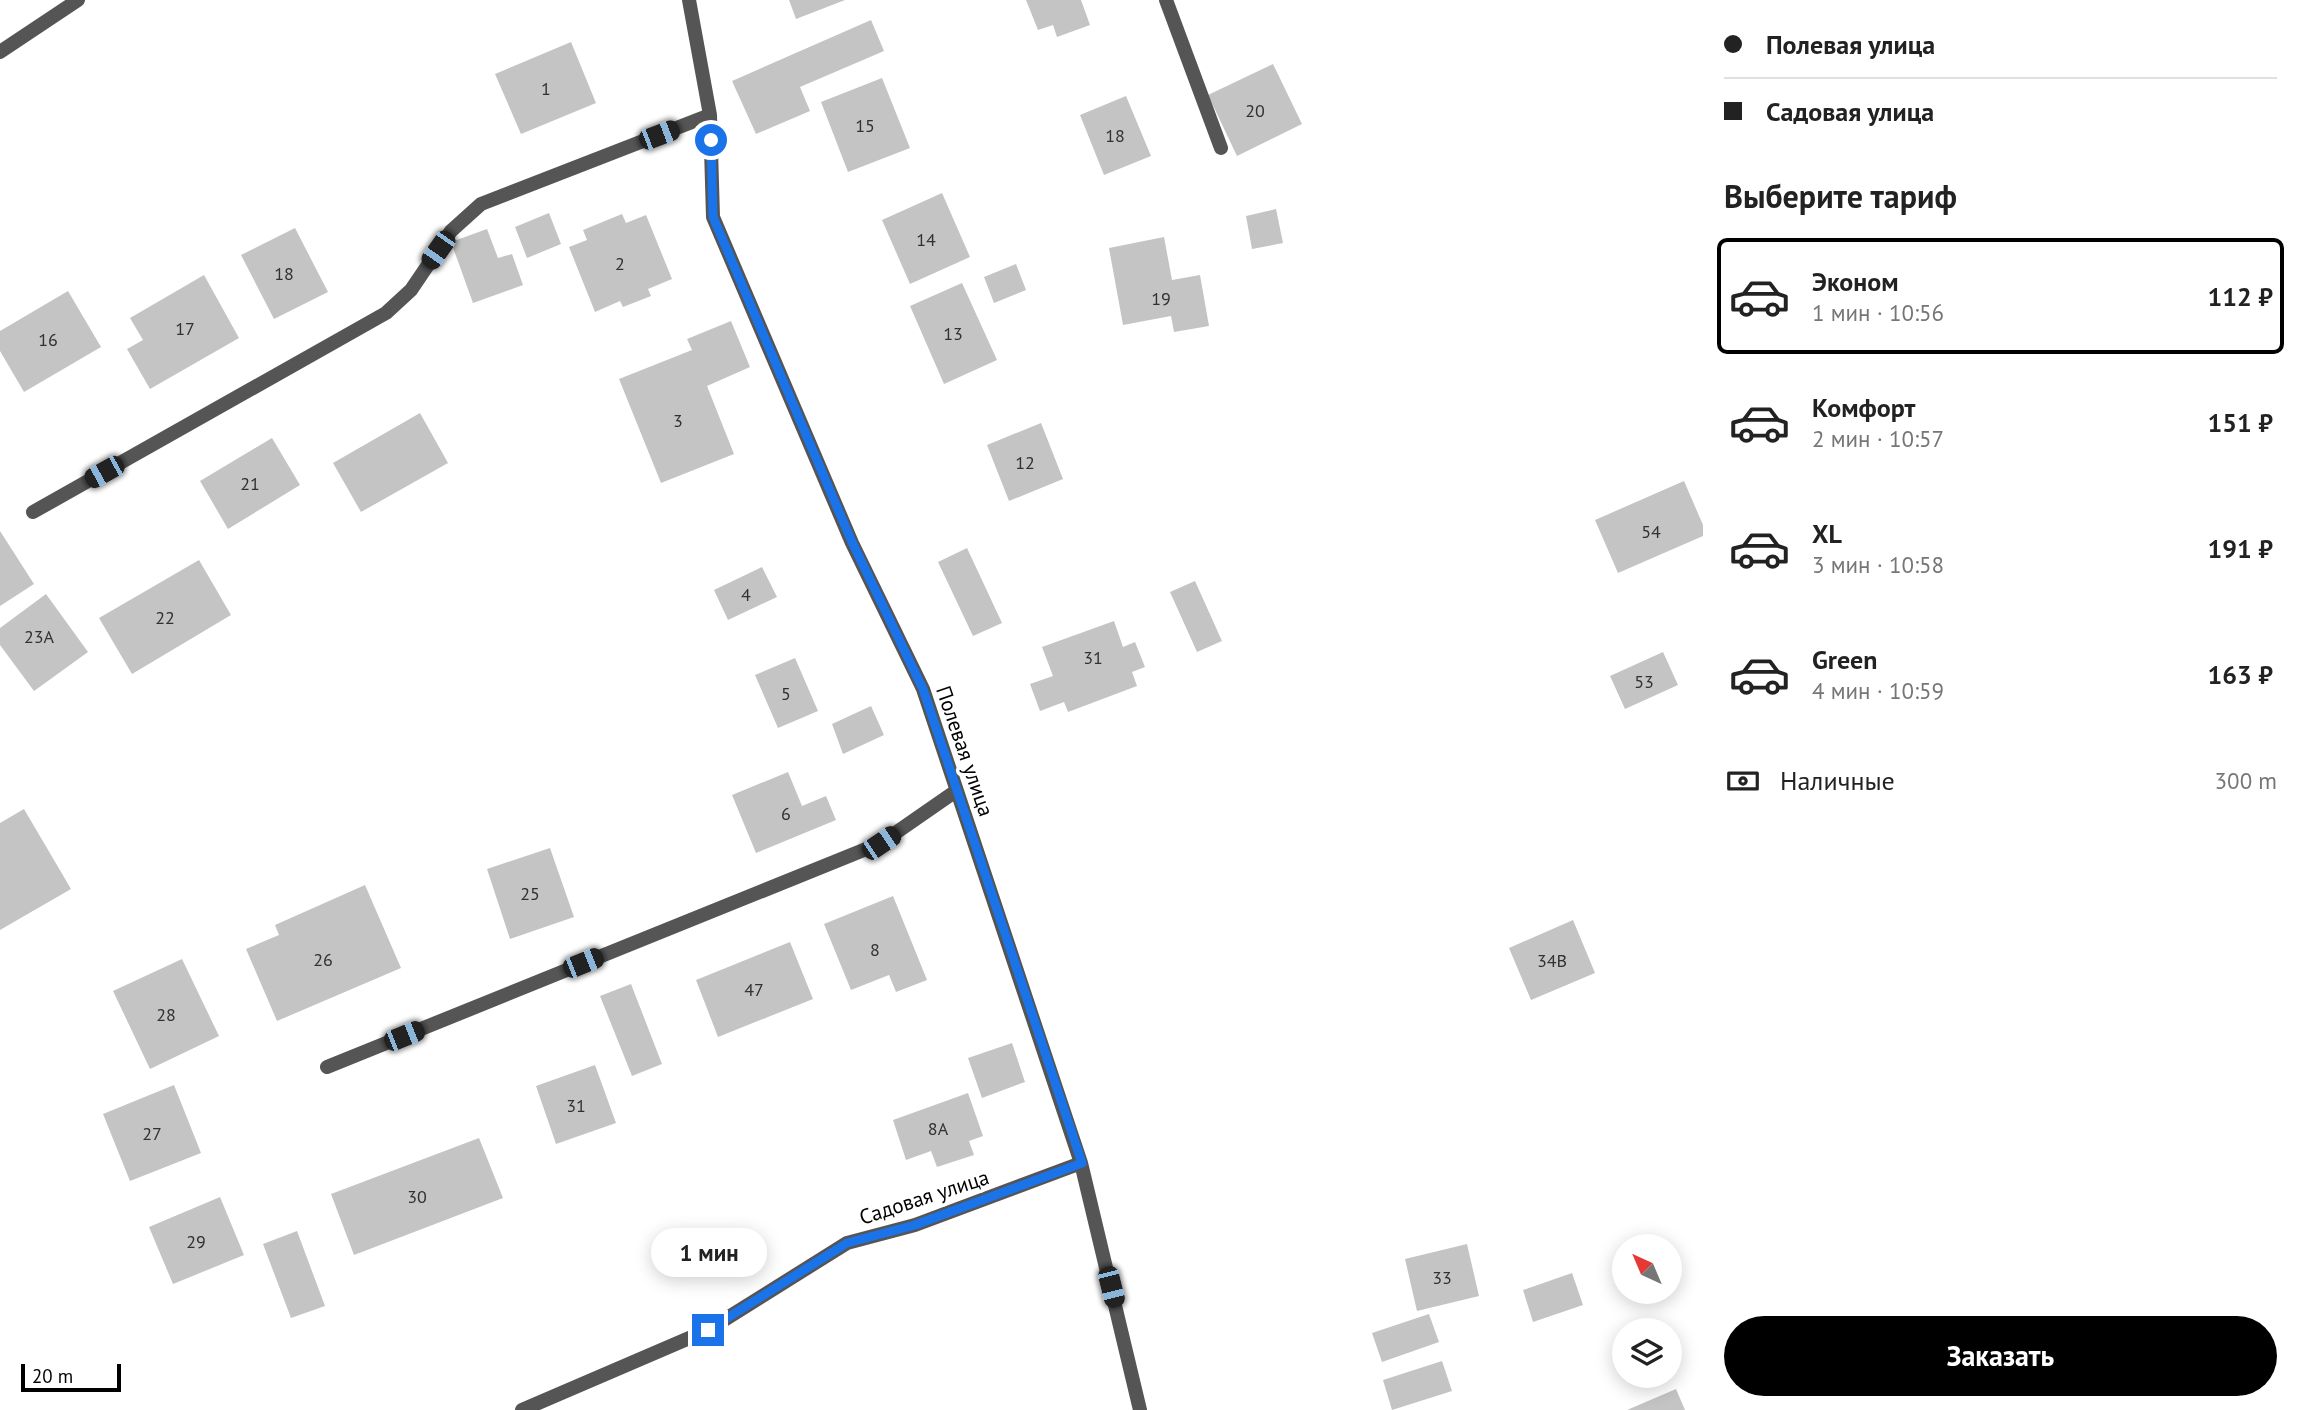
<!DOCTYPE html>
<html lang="ru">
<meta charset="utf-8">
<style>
:root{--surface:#fff;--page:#f2f2f2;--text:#222;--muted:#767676;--line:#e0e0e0;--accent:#000}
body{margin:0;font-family:"PT Sans",sans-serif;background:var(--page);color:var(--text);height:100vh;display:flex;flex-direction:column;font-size:26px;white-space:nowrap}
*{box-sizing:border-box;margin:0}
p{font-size:23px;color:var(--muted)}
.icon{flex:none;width:38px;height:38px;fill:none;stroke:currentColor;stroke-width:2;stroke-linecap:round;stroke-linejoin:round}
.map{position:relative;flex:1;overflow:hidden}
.panel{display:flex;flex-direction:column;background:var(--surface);width:595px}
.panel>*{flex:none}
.banner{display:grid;align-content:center;height:154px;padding:0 21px;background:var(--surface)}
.needle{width:46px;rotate:316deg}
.controls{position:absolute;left:1612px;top:1234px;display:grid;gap:14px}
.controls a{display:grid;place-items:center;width:70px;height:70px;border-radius:50%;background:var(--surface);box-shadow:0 4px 18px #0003;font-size:35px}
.scale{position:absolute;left:21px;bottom:18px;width:100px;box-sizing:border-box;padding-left:7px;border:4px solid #000;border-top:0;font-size:19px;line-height:24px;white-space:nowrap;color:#000;-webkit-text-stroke:5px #fff;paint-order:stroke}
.end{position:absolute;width:32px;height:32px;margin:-16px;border:9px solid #1a73e8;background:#fff;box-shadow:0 0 0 4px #fff}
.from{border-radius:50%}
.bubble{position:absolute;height:49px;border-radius:24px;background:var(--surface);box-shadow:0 4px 18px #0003;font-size:23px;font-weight:700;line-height:49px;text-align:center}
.car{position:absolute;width:21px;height:42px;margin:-21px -10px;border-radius:9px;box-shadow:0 0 5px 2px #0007;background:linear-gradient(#222 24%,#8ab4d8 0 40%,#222 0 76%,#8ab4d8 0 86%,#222 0)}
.banner b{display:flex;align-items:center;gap:24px;height:66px;font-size:26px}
.banner b+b{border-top:2px solid var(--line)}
.banner i{width:18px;height:18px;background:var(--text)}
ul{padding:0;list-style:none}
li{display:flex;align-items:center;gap:21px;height:116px;margin:0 14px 10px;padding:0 7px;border:4px solid transparent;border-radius:10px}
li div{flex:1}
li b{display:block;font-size:26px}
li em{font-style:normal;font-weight:700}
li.on{border-color:var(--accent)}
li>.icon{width:63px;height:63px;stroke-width:1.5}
h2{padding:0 21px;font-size:32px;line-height:84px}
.pay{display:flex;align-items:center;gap:18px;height:77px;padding:0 21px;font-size:26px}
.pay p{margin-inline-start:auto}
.button{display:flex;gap:14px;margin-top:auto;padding:14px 21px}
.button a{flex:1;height:80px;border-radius:42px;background:var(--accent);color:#fff;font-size:28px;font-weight:700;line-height:80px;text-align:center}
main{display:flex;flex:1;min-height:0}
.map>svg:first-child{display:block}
.building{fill:#c4c4c4}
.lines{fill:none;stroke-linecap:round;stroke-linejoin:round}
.service{stroke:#555;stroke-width:14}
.minor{stroke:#555;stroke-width:14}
.route{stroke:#1a73e8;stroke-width:9}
.labels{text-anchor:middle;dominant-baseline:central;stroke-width:7;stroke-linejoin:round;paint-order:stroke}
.number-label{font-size:18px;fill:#313131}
.street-label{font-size:21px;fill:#000;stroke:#fff}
</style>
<main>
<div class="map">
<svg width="1703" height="1410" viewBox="0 0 1703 1410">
<rect width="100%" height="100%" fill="#fff"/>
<!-- building -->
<path class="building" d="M789,0H845L796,19Z
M1026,0H1081L1090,25L1057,37L1053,25L1038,30Z
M871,20L884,51L800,87L810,111L756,134L732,81Z
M571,42L596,103L521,134L495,74Z
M1273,64L1302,124L1237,156L1208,95Z
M882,78L910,148L848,172L821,102Z
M1126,96L1151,156L1104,175L1080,115Z
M942,193L970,257L910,284L882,220Z
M1276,209L1283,243L1252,249L1246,216Z
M549,213L561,244L527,258L515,227Z
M622,214L626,223L646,215L672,279L648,289L651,296L623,307L620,301L595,312L569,247L587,240L583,230Z
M295,228L328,292L274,319L241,255Z
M487,229L498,258L512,254L523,285L473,303L451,242Z
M1164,237L1172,280L1200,275L1209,326L1174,332L1171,316L1123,325L1109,248Z
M1016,264L1026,290L994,303L984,277Z
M204,275L239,338L150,389L127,349L143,340L130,318Z
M962,283L997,360L944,384L910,306Z
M68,291L101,347L24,392L0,351V331Z
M731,321L750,367L707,386L734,454L661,483L619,379L692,350L687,339Z
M420,413L448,463L361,512L333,463Z
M1041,423L1063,479L1009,501L987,445Z
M272,438L300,485L228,529L200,481Z
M1684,481L1703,525V536L1618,573L1595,520Z
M0,531L34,584L0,606Z
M967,548L1002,623L973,636L938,562Z
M199,560L231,615L132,674L99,618Z
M762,567L777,597L728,620L714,590Z
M1195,581L1222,641L1197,652L1170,592Z
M46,594L88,652L34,691L0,645V628Z
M1114,621L1123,647L1135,642L1145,667L1132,672L1137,686L1068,712L1064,702L1040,711L1030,684L1053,676L1042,647Z
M1663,652L1678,685L1625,709L1610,676Z
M795,658L818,711L778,728L755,675Z
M871,706L884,735L843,754L832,724Z
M788,772L802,806L826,796L836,820L756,853L732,795Z
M24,809L71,889L0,930V823Z
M550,848L574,917L510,939L487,869Z
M365,885L401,968L277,1021L246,949L279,935L275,925Z
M893,896L927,980L896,992L889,975L851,990L824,924Z
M1573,920L1595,973L1531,1000L1509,948Z
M790,942L813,999L718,1037L696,980Z
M182,959L219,1036L150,1069L113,991Z
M631,984L662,1064L632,1076L600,996Z
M1012,1043L1025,1082L982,1098L968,1058Z
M595,1065L616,1123L556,1144L536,1086Z
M174,1085L201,1153L130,1181L103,1114Z
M968,1093L983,1136L969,1141L974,1155L937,1167L931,1151L906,1160L893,1120Z
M479,1138L503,1198L354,1255L331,1194Z
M220,1197L244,1255L173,1284L149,1227Z
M297,1231L325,1306L291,1318L263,1244Z
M1467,1244L1479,1296L1417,1311L1405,1259Z
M1572,1273L1583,1305L1533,1322L1523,1290Z
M1429,1314L1439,1342L1382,1362L1372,1333Z
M1442,1361L1452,1391L1392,1410L1383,1380Z
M1676,1389L1685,1410H1627Z"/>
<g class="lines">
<!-- service -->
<path class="service" d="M1166,0L1221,148
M327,1067L881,843L956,791"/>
<!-- minor -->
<path class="minor" d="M689,0L710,115L713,217L852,543L923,689L1081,1163L1140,1410
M0,52L78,0
M33,512L386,313L411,290L451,231L481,204L710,115
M522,1410L708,1330L847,1243L915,1225L1081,1163"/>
</g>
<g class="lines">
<!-- route -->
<path class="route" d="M708,1330L847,1243L915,1225L1082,1163L923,689L852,542L713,217L711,140"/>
</g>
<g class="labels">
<!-- number labels -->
<g class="number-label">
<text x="546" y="88">1</text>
<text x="1255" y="110">20</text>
<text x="865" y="125">15</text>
<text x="1115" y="135">18</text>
<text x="926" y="239">14</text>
<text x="620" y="263">2</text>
<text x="284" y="273">18</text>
<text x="1161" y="298">19</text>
<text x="185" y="328">17</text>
<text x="953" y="333">13</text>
<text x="48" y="339">16</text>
<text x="678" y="420">3</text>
<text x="1025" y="462">12</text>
<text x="250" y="483">21</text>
<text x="1651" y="531">54</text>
<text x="746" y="594">4</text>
<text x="165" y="617">22</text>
<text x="39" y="636">23А</text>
<text x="1093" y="657">31</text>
<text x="1644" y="681">53</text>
<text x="786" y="693">5</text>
<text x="786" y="813">6</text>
<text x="530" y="893">25</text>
<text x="875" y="949">8</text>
<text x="323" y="959">26</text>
<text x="1552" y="960">34В</text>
<text x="754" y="989">47</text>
<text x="166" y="1014">28</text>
<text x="576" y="1105">31</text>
<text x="938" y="1128">8А</text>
<text x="152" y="1133">27</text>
<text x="417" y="1196">30</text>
<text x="196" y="1241">29</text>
<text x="1442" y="1277">33</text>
</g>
<!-- street labels -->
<g class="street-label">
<text transform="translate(965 751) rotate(71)">Полевая улица</text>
<text transform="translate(924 1197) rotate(-18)">Садовая улица</text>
</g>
</g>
</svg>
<div class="controls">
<a><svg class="needle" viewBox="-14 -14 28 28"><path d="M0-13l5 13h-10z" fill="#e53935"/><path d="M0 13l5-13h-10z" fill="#767676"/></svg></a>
<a><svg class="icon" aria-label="layers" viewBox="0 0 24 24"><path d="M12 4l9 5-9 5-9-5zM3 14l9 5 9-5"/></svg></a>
</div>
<div class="scale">20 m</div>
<i class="end from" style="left:711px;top:140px"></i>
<i class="end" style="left:708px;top:1330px"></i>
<div class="bubble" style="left:651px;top:1228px;width:116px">1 мин</div>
<i class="car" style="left:659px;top:135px;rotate:69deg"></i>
<i class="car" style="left:438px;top:250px;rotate:215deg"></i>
<i class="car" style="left:104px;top:472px;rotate:241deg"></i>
<i class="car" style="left:881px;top:843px;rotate:56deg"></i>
<i class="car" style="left:583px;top:963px;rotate:68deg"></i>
<i class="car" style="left:404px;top:1036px;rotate:68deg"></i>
<i class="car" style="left:1111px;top:1287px;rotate:166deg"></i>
</div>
<section class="panel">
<div class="banner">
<b><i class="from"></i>Полевая улица</b>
<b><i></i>Садовая улица</b>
</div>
<h2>Выберите тариф</h2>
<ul>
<li class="on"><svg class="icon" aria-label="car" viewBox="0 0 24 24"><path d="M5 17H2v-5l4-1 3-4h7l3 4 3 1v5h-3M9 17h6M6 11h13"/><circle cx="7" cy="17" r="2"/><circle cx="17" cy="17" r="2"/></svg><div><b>Эконом</b><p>1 мин · 10:56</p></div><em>112 ₽</em></li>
<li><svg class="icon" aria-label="car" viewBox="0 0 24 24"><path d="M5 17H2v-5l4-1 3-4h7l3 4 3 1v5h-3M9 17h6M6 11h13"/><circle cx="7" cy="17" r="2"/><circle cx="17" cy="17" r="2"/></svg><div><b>Комфорт</b><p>2 мин · 10:57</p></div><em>151 ₽</em></li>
<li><svg class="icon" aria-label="car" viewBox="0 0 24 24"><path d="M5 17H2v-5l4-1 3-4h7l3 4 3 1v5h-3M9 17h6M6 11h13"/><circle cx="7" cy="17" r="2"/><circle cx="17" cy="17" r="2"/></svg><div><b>XL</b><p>3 мин · 10:58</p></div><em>191 ₽</em></li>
<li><svg class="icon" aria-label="car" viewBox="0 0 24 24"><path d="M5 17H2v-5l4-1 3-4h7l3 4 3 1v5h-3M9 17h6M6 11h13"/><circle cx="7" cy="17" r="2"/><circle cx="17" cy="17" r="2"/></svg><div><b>Green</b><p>4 мин · 10:59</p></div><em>163 ₽</em></li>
</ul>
<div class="pay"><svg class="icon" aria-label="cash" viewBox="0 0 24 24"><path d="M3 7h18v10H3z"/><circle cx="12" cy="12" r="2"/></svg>Наличные<p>300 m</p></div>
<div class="button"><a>Заказать</a></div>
</section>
</main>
